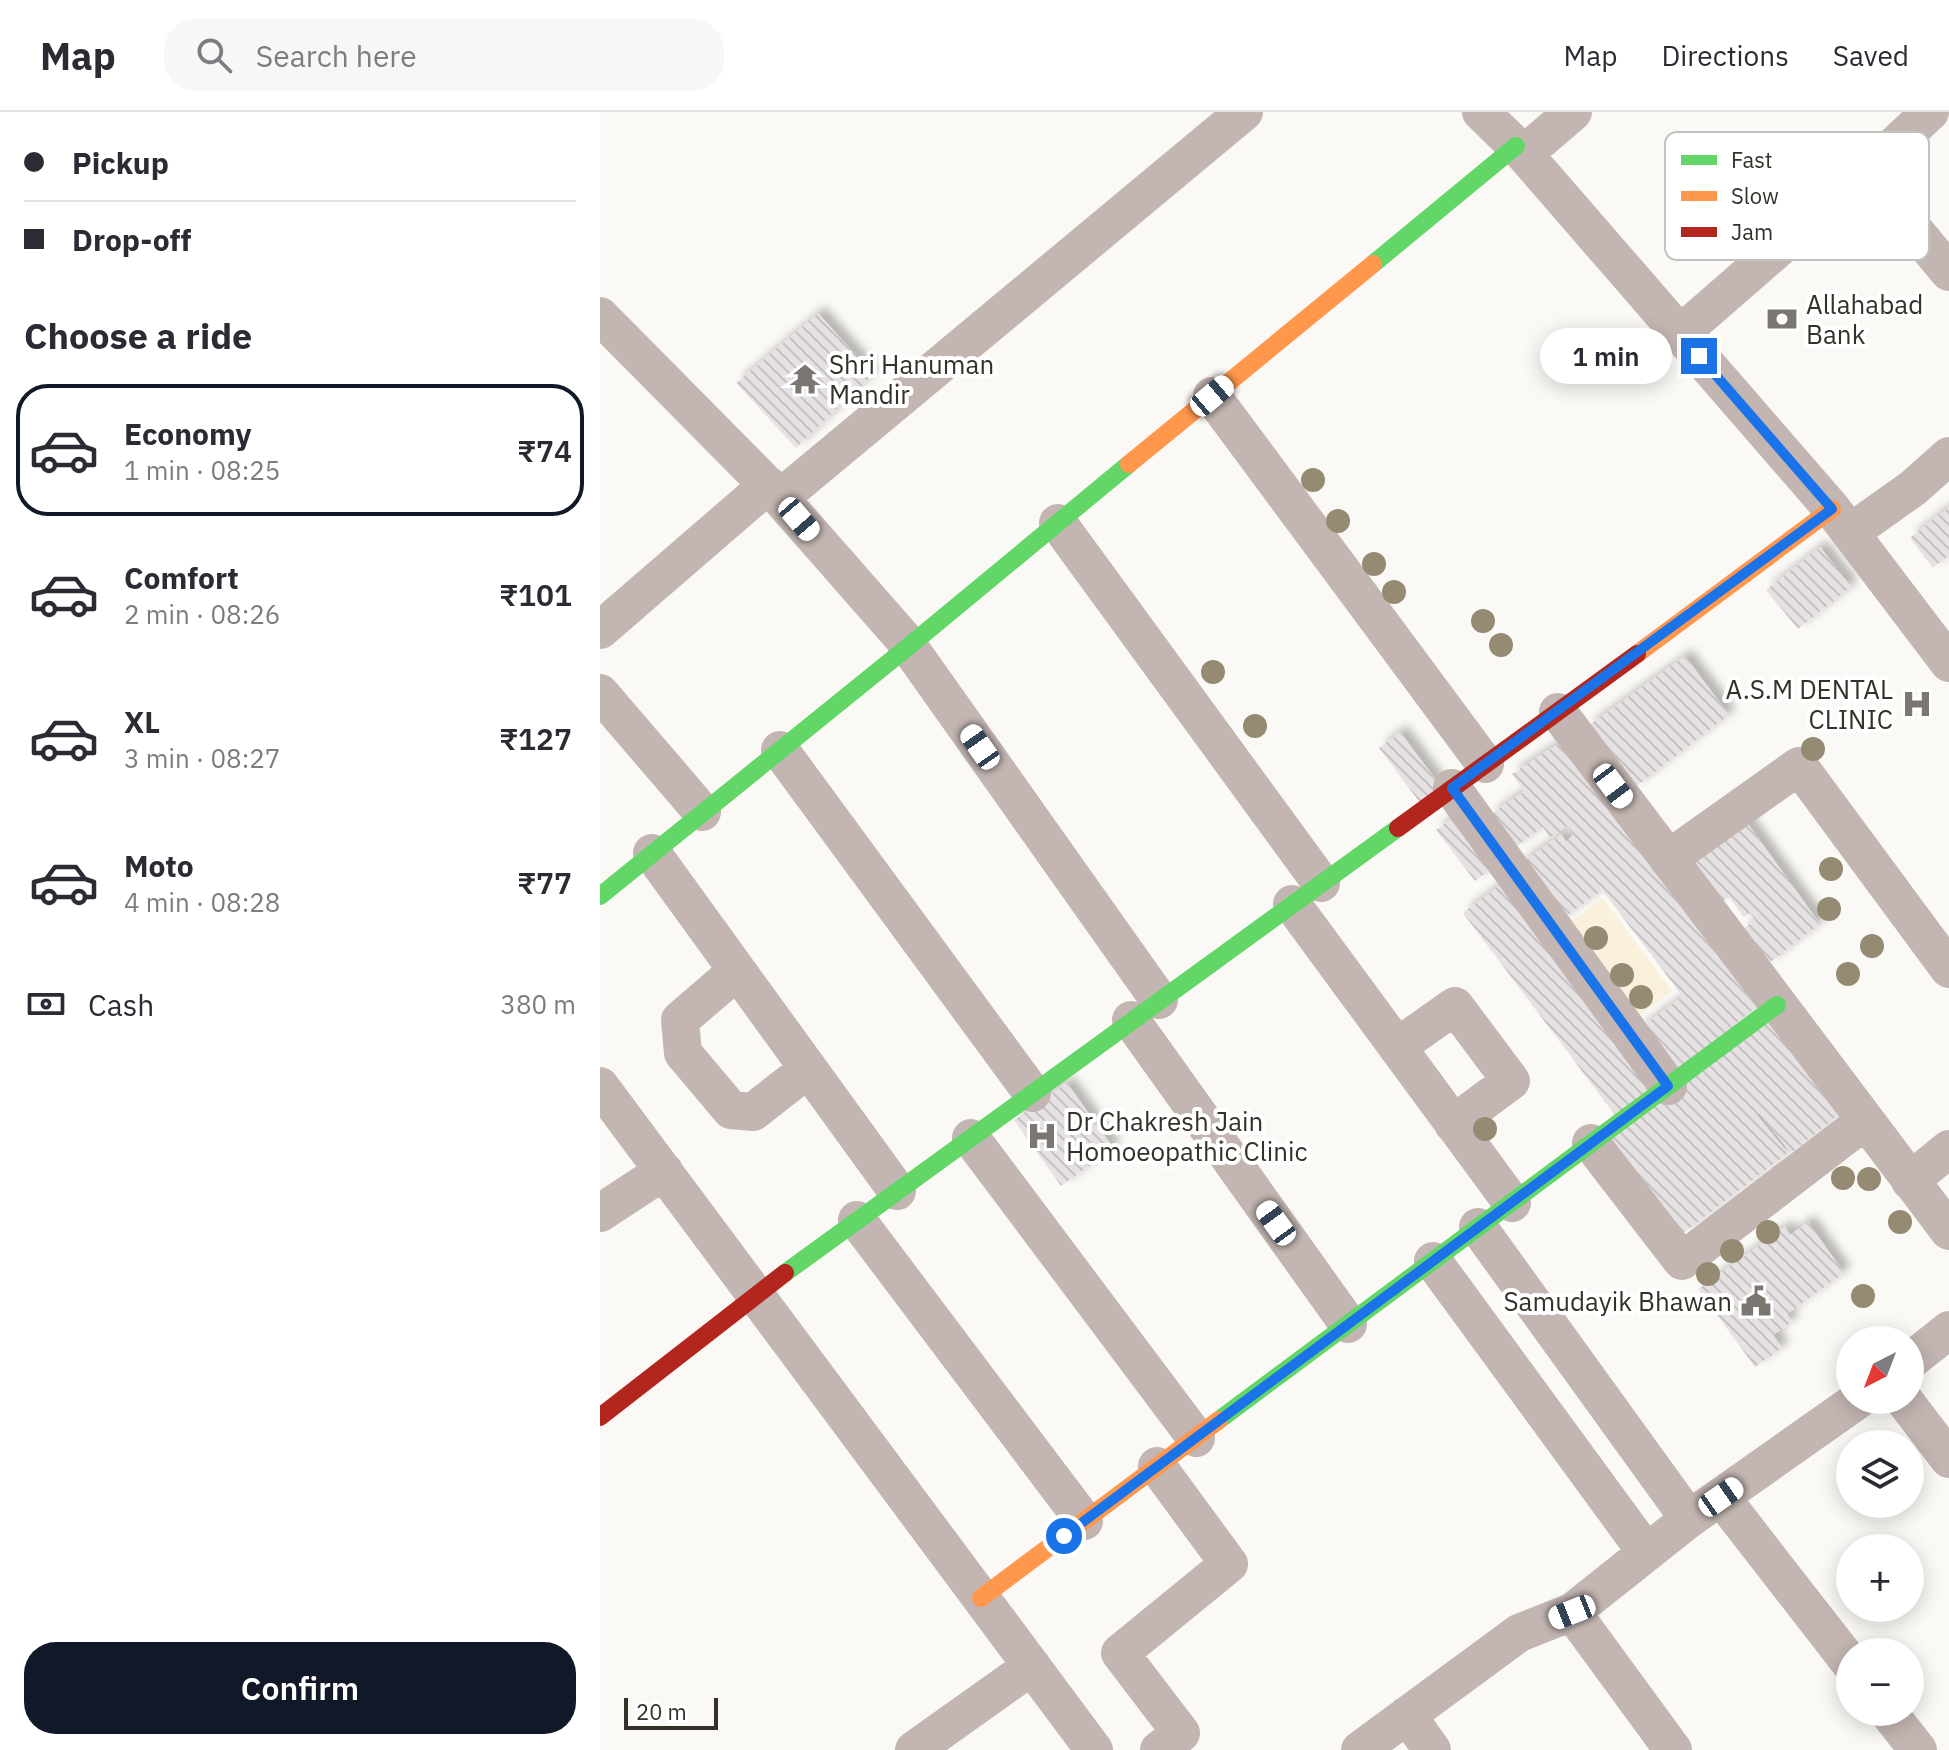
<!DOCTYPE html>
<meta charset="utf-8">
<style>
:root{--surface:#fff;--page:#f7f7f7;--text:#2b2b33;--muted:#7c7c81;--line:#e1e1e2;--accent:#111827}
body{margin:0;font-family:"IBM Plex Sans",sans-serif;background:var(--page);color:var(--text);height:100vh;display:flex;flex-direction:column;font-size:30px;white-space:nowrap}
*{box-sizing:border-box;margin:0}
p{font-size:26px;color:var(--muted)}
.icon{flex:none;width:44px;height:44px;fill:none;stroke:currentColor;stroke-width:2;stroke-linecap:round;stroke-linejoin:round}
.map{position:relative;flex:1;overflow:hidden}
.details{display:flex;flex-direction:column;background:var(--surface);width:600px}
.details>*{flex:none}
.hud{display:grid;align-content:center;height:176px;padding:0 24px;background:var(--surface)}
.needle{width:52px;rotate:222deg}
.fabs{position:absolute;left:1236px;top:1214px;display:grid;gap:16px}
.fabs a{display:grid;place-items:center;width:88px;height:88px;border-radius:50%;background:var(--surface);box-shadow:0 4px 20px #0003;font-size:40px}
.scale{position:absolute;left:24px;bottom:20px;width:94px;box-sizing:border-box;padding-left:8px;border:4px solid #343129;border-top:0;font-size:22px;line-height:28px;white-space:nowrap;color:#343129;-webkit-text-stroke:6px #fff;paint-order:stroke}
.end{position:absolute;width:36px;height:36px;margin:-18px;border:10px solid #1a73e8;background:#fff;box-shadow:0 0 0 4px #fff}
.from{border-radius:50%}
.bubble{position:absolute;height:56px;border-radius:28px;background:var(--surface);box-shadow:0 4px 20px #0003;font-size:26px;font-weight:600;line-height:56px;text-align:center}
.car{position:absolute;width:24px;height:48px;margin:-24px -12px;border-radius:10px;box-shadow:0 0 6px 2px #0007;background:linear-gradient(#fff 24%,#345 0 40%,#fff 0 76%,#345 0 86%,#fff 0)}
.hud b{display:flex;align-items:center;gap:28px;height:76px;font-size:30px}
.hud b+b{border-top:2px solid var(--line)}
.hud i{width:20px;height:20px;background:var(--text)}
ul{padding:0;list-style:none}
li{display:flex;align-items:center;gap:24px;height:132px;margin:0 16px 12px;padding:0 8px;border:4px solid transparent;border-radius:32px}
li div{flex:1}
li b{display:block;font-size:30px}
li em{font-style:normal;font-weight:600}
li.selected{border-color:var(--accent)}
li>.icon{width:72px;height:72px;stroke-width:1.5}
h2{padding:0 24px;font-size:36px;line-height:96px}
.pay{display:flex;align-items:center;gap:20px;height:88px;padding:0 24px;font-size:30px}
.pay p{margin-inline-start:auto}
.button{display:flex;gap:16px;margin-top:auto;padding:16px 24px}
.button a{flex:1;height:92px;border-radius:32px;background:var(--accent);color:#fff;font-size:32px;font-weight:600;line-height:92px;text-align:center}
header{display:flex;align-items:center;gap:48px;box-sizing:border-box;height:112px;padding:0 40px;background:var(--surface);border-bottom:2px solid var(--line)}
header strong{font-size:38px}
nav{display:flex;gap:44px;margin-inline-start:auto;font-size:28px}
.search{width:560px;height:72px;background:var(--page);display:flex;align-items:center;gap:20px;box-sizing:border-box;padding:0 28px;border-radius:32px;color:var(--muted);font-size:30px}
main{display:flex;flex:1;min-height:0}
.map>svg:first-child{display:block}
.green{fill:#faf1dc}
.building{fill:url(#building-back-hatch);filter:url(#shadow)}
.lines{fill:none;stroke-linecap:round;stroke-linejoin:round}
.street{stroke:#c3b6b2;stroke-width:38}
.fast{stroke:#63d668;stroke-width:18}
.slow{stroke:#ff974d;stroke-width:18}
.jam{stroke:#b3261e;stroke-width:18}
.tree{fill:#958b72}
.route{stroke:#1a73e8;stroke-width:10}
.labels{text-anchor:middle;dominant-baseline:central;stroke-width:8;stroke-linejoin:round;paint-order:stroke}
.poi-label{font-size:26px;fill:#343129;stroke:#fff;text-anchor:start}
.key{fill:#fff;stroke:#c2c1bf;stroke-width:2}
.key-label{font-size:22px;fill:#343129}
</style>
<header>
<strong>Map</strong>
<div class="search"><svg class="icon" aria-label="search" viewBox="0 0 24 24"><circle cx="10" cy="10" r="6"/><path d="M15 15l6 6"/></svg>Search here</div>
<nav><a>Map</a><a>Directions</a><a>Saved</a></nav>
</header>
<main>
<section class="details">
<div class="hud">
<b><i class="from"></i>Pickup</b>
<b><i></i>Drop-off</b>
</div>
<h2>Choose a ride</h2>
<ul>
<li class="selected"><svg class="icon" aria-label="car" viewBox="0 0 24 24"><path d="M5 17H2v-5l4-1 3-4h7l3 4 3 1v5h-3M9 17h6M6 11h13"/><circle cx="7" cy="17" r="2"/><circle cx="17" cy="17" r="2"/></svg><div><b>Economy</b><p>1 min · 08:25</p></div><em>₹74</em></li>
<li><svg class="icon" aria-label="car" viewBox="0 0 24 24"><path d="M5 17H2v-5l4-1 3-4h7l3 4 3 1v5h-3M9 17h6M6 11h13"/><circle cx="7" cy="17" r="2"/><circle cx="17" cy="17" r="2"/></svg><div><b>Comfort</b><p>2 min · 08:26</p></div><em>₹101</em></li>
<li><svg class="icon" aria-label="car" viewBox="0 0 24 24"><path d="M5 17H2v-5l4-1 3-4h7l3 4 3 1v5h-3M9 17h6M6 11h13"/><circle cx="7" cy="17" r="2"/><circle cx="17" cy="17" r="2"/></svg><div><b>XL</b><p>3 min · 08:27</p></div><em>₹127</em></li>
<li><svg class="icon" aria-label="car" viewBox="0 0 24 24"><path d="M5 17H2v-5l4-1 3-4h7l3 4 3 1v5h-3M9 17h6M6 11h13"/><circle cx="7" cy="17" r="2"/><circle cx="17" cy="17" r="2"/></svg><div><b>Moto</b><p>4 min · 08:28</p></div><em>₹77</em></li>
</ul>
<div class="pay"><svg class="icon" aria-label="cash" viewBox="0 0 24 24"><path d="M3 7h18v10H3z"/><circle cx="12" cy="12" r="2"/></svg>Cash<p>380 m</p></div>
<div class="button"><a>Confirm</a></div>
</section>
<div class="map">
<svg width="1349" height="1638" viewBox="0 0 1349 1638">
<defs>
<pattern id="building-back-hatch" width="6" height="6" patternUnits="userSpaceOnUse" patternTransform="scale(2)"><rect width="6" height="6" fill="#e6e1e2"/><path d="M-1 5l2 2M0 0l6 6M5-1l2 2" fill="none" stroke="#c6c2c2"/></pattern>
<filter id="shadow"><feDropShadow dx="7" dy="-7" stdDeviation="4" flood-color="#0004"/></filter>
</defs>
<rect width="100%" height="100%" fill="#fbf9f5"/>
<!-- green -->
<path class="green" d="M1003,786L1072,879L1035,907L966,813Z"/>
<!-- building -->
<path class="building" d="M218,201L273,263L196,336L136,271Z
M1349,395V443L1333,456L1310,426Z
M1220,435L1251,475L1198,517L1166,478Z
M1085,544L1129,603L1034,676L988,614Z
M800,620L842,676L821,692L779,636Z
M959,631L1008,698L1156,895L1073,963L1039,917L1082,885L1074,873L1002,778L960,809L919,753L961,722L966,730L973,723L967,714L950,726L943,715L914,736L890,703L924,679L912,662Z
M858,702L896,753L875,769L836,718Z
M1141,702L1220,812L1168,852L1142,818L1155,808L1150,801L1144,805L1129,785L1118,791L1083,742Z
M904,770L1055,973L1015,1003L863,801Z
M1169,909L1241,1001L1191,1041L1159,1001L1156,1002L1188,1041L1082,1122L1009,1029Z
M467,971L514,1037L461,1074L414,1008Z
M1208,1110L1244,1161L1187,1202L1192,1210L1173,1223L1182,1236L1155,1255L1098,1177L1185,1115L1190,1123Z"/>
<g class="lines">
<!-- street -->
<path class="street" d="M881,0L924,42L1232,397L1349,551
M1330,0L1266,60L1349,160
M924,42L973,0
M0,204L180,386L302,525L559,888
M1080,222L1266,60
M612,284L885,652
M180,386L644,0
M458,411L721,771
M1251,420L1313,376L1349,344
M0,518L168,373
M0,581L102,700
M958,600L1349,1119
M180,638L432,981
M852,676L1068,974
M52,741L297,1079
M1068,747L1199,654L1349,857
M692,792L912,1091
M137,859L80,908L83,941L131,998L153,1000L208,957
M531,908L748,1212
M797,935L855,894L911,969L853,1012
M0,974L494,1638
M371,1026L596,1326
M991,1031L1082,1149L1265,1009
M1310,1069L1349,1037
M0,1101L64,1059
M257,1108L484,1409
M878,1115L1089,1407
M833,1149L1046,1440
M1310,1249L1349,1218
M1304,1288L1349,1347
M557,1354L629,1452L520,1541L581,1621L559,1638
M1121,1385L1250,1551
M972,1500L1073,1638
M1288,1600L1318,1638
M807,1603L832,1638
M314,1638L432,1554
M760,1638L919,1521L972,1500L1089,1407L1258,1288"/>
<!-- fast -->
<path class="fast" d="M773,152L916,34
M0,784L309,534L529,352
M185,1161L798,716
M619,1308L1177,893"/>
<!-- slow -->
<path class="slow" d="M529,352L773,152
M1037,542L1232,397
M381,1486L619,1308"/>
<!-- jam -->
<path class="jam" d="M798,716L1037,542
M0,1305L185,1161"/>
</g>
<!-- trees -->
<g class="tree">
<circle cx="713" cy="368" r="12"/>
<circle cx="738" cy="409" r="12"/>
<circle cx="774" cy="452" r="12"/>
<circle cx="794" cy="480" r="12"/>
<circle cx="883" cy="509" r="12"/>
<circle cx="901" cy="533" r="12"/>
<circle cx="613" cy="560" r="12"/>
<circle cx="655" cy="614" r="12"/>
<circle cx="1213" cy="637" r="12"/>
<circle cx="1231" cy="757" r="12"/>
<circle cx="1229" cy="797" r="12"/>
<circle cx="996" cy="826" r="12"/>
<circle cx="1272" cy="834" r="12"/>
<circle cx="1248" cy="862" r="12"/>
<circle cx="1022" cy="863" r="12"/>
<circle cx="1041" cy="885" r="12"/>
<circle cx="885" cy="1017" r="12"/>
<circle cx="1243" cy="1066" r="12"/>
<circle cx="1269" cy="1067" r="12"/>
<circle cx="1300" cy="1110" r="12"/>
<circle cx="1168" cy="1120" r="12"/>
<circle cx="1132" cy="1139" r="12"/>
<circle cx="1108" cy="1162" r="12"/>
<circle cx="1263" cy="1184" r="12"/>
</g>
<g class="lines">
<!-- route -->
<path class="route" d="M464,1424L1068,974L852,676L1232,397L1099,244"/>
</g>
<!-- icons -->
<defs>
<g id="bank-bare" transform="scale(2.4)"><path d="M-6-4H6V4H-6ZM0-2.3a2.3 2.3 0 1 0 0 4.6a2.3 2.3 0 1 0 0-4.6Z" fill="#7a7770" stroke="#fff" stroke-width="2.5" paint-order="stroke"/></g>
<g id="temple-bare" transform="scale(2.4)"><path d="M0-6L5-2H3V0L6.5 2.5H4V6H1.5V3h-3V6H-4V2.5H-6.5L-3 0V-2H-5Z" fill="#7a7770" stroke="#fff" stroke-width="2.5" paint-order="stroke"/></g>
<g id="hospital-bare" transform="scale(2.4)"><path d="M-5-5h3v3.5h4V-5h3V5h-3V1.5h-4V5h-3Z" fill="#7a7770" stroke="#fff" stroke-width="2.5" paint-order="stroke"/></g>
<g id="civic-bare" transform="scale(2.4)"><path d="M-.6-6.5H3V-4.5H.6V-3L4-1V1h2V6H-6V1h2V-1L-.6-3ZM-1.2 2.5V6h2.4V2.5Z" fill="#7a7770" stroke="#fff" stroke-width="2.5" paint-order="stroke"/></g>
</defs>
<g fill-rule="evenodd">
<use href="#bank-bare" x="1182" y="207"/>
<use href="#temple-bare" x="205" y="267"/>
<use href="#hospital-bare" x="1317" y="592"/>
<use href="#hospital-bare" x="442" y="1024"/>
<use href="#civic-bare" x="1156" y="1189"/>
</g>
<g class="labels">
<!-- poi labels -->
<g class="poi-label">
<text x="1206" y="192">Allahabad<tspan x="1206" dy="30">Bank</tspan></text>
<text x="229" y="252">Shri Hanuman<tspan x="229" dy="30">Mandir</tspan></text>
<text x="1293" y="577" text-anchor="end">A.S.M DENTAL<tspan x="1293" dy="30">CLINIC</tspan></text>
<text x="466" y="1009">Dr Chakresh Jain<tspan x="466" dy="30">Homoeopathic Clinic</tspan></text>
<text x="1132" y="1189" text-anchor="end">Samudayik Bhawan</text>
</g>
</g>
<!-- legend -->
<rect x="1065" y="20" width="264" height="128" rx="12" class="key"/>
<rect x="1081" y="43" width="36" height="10" fill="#63d668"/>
<rect x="1081" y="79" width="36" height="10" fill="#ff974d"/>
<rect x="1081" y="115" width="36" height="10" fill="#b3261e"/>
<g class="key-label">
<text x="1131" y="56">Fast</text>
<text x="1131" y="92">Slow</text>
<text x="1131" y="128">Jam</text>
</g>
</svg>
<div class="fabs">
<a><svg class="needle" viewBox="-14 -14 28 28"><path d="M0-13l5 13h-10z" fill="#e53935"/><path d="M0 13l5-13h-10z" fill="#7c7c81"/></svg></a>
<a><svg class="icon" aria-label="layers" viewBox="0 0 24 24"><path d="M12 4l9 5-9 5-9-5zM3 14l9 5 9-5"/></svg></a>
<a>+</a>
<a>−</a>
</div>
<div class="scale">20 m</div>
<i class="end from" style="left:464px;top:1424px"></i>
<i class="end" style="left:1099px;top:244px"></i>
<div class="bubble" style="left:940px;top:216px;width:132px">1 min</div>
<i class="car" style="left:612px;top:284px;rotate:50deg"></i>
<i class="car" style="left:199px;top:407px;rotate:139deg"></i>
<i class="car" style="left:380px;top:635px;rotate:325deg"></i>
<i class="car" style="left:1013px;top:674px;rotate:143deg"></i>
<i class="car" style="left:676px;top:1111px;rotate:324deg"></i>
<i class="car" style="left:1121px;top:1385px;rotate:55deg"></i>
<i class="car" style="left:972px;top:1500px;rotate:248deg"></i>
</div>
</main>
